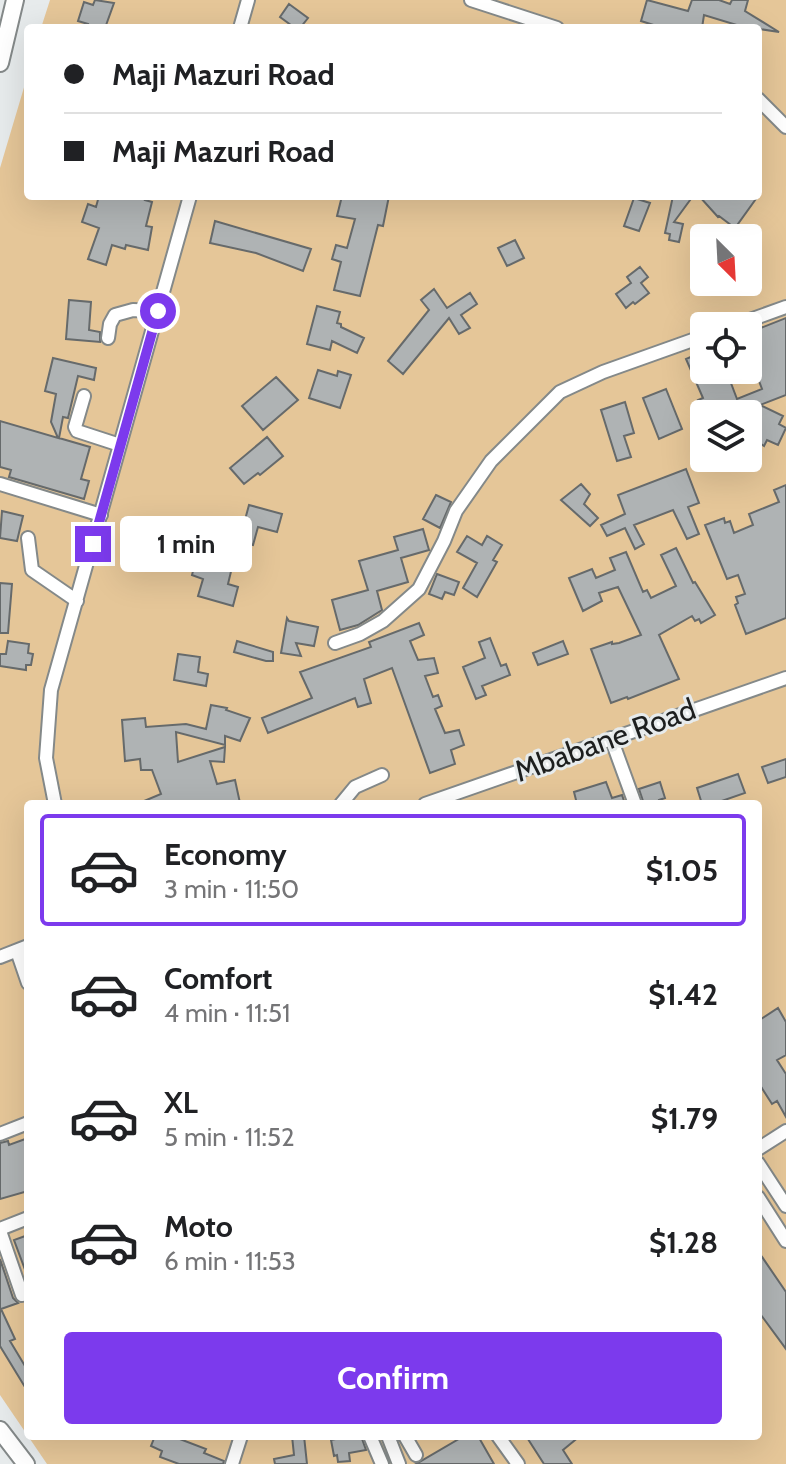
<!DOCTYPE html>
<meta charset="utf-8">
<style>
:root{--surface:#fff;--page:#f6f6f6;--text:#202124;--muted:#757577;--line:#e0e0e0;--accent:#7c3aed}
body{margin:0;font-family:Cabin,sans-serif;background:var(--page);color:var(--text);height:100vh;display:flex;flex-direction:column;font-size:30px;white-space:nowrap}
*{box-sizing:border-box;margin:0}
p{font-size:26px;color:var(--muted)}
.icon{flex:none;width:44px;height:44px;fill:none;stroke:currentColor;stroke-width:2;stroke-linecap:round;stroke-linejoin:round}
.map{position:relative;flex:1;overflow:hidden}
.drawer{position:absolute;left:24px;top:800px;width:738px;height:640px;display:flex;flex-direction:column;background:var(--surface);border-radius:8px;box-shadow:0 8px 32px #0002}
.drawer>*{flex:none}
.hud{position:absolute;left:24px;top:24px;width:738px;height:176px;border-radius:8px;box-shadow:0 8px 32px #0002;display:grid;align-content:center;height:176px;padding:0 40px;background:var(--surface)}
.needle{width:52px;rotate:156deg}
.buttons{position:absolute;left:690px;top:224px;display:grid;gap:16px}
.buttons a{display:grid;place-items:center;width:72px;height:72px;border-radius:8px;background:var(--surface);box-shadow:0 8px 32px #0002;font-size:40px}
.end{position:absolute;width:36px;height:36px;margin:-18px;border:10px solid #7c3aed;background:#fff;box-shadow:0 0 0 4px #fff}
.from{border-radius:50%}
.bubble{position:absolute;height:56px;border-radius:8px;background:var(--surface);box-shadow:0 8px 32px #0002;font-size:26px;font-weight:800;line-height:56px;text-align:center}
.hud b{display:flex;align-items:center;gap:28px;height:76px;font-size:30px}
.hud b+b{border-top:2px solid var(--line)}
.hud i{width:20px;height:20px;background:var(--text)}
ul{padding:14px 0 0;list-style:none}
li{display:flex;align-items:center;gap:24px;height:112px;margin:0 16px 12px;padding:0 24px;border:4px solid transparent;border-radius:8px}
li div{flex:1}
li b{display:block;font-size:30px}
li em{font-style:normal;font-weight:800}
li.current{border-color:var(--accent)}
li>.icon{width:72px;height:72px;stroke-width:1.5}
.button{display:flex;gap:16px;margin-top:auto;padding:16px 40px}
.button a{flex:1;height:92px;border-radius:8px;background:var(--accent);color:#fff;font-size:32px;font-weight:800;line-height:92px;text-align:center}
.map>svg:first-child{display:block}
.green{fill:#e5c698;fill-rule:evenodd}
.building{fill:#afb3b4;stroke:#666a6b;stroke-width:2}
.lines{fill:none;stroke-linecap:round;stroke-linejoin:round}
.minor-casing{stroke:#848989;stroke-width:16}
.major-casing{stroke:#848989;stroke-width:20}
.minor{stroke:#fff;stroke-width:12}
.major{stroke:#fff;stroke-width:16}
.route{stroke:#7c3aed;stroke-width:10}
.labels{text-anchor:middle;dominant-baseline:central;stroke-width:6;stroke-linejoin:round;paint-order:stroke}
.street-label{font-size:30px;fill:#1c1e1e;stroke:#e7ebec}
</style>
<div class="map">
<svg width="786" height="1464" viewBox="0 0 786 1464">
<rect width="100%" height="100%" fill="#e7ebec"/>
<!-- green -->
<path class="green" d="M50,0H786V1464H47L0,1395V168L28,74V196H758V28H41ZM704,238H748V282H704ZM704,326H748V370H704ZM704,414H748V458H704ZM28,804H758V1436H28Z"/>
<!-- building -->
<path class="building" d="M95,0L114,3L105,28H87L88,24L78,21L84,2L93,5Z
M647,0L688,11L692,0H719L730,4L732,0H748L745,11L779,32L740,26L704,15L702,28H663L641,21Z
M289,4L308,18L300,28H295L280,17Z
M99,196H147L145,200L152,202L146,226L152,227L148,250L126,245L125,249L112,245L106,265L88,259L99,228L82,222L88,204L96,207Z
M342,196H389L383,226L378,225L360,296L334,290L341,262L332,259L336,245L347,248L355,219L337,216Z
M673,196H693L674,222L683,224L679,242L669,240L670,234L665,233Z
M699,196H758L735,228L719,216L718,217Z
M634,198L650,203L639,231L624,226Z
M215,221L311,249L303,271L256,253L210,243Z
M515,240L524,258L507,266L498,248Z
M640,267L648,277L641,283L649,293L635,304L633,302L626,308L616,294L631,283L627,277Z
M434,289L447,308L470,293L477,304L461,315L470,328L459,334L449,318L403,374L388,361L429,310L421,300Z
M69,300L91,302L89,330L100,332V342L66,339Z
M317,306L340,312L337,323L341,324V327L364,338L357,353L332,341L330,350L307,344Z
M786,318V395L760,405L783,416L779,424L786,428L778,445L767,440L764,446L761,444L759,448L748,442V408L734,414H704L698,400L703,398L686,359L704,351V370H726L737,399L762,389L752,363L748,365V333Z
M53,358L96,368L94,380L78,376L68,418L63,417L59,438L90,447L81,479L89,481L84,499L9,477L11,470L0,467V421L58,438L51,422L56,394L45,391Z
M318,370L337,376L338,371L351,375L340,408L309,398Z
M276,377L298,400L263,430L242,406Z
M666,389L682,429L659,439L643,398Z
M625,402L634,433L624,436L631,457L617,461L601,410Z
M267,437L283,456L260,475L258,473L244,484L230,468Z
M686,469L699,503L688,507L699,534L687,539L673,510L634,525L644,544L635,549L625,528L607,536L601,525L625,514L618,495Z
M581,484L590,494L584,504L598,518L590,526L561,500Z
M786,485V618L746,634L735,605L738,603L736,597L745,594L738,575L727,579L705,525L724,518L725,523L730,521L734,533L753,525L749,514L779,502L774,490Z
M436,495L451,502L440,528L423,519Z
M249,505L282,514L277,532L258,527L253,545L239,542Z
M2,511L23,516L17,541L0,538Z
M211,525L240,534L228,584L238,587L233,606L198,596L203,579L192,575L196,559L179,554L184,539L205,545Z
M423,529L429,550L401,558L408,582L377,591L382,610L358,625L340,630L332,600L368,590L359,561L398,550L394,537Z
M467,536L482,545L487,536L502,545L493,560L497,562L477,597L463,588L477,563L457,552Z
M676,548L693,583L695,582L715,615L701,623L699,619L695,621L692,616L659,635L679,679L628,699L627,697L611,703L591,649L612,642V644L619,643L641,635L618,587L599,593L602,601L583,611L569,578L592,569L596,578L615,570L610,558L626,552L643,592L647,590L651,598L676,586L661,555Z
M437,574L459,582L454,595L445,592L442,599L429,594Z
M0,583L12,584L8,633H0Z
M287,618L289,621L318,627L314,646L296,643L301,656L281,653Z
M419,623L424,635L410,641L418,660L434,658L438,673L425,676L433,697L438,695L442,706L435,709L445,733L459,730L464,745L451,750L455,764L430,773L392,668L364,679L371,703L358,707L355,698L268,733L262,718L312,698L300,672L371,647L369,642Z
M490,638L501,666L506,664L510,675L482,686L486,695L476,699L463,667L485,658L479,642Z
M8,641L29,644L28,653L33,654L31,665H26V670L0,666V654H6Z
M237,641L273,652V661H266L234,652Z
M563,641L568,654L538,665L533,653Z
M178,654L200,657L198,672L208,674L206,686L174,680Z
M211,705L227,708L226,710L250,718L240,741L225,736V745L176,732L178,762L225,747L224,762L210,761L217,784L235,780L240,803L137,804L161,794L152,770H141L140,759L125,761L122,720L145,718L146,727L186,724L206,729Z
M786,759V777L768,783L762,767Z
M738,774L745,793L713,804H702L697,788Z
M606,782L612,798L622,795L625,804H577L574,792Z
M660,782L665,798L659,800L660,804H644L639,789Z
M778,1008L786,1022V1055L777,1060L786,1074V1117L777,1101L772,1104L758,1082V1021Z
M28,1138V1191L0,1199V1143L8,1141L9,1145Z
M28,1235V1275H27L14,1240Z
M758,1251L786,1292V1349L758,1311Z
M0,1259L13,1298L18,1303L1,1309L15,1339L10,1341L28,1371V1392L0,1346Z
M155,1436H172L206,1449L204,1453L224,1461L223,1464H179L160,1457L162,1451L151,1446Z
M292,1436H304L307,1464H275L274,1459L294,1455Z
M336,1436H361L366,1450L349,1453L350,1461L338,1462L337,1455L334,1456L331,1440L336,1439Z
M464,1436H478L494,1464H416Z
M526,1436H580L563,1450L572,1464H544Z"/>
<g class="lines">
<!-- minor casing -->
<g class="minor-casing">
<path id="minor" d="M471,0L557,28
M240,28L248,0
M758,99L786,127
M733,326L786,307
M108,338L110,324L115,315L133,310L158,311
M84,396L75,427L77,431L120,445
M0,484L101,515
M28,538L32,570L77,601
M335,643L360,634L383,621L419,589L444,541L456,511L491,461L560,392L603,372L704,336
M611,738L635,804
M55,804L46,758L51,690L190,196
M341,804L355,787L382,775
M425,804L786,678
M17,951L28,983
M0,957L28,946
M0,1134L28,1123
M758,1149L786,1131
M758,1163L786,1206
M758,1197L786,1241
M0,1229L28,1218
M0,1231L22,1295
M370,1436L382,1464
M388,1436L399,1464
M405,1436L416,1455
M498,1436L518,1464
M232,1464L241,1436"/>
</g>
<!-- major casing -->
<g class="major-casing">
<path id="major" d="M0,63L15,0
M0,1430L26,1464"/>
</g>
<!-- minor -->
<use href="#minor" class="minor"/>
<!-- major -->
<use href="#major" class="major"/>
</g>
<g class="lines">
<!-- route -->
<path class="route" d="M93,544L158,311"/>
</g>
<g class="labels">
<!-- street labels -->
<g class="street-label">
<text transform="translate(605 740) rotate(-20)">Mbabane Road</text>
</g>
</g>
</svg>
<div class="buttons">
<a><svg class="needle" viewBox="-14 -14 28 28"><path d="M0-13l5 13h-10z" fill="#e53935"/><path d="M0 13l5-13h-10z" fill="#757577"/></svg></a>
<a><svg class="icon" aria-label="locate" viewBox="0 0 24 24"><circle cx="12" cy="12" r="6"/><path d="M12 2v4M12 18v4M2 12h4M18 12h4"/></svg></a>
<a><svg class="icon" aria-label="layers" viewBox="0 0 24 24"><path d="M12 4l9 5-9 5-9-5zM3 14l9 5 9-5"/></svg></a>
</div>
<i class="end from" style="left:158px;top:311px"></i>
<i class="end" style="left:93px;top:544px"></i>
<div class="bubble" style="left:120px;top:516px;width:132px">1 min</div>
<div class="hud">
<b><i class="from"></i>Maji Mazuri Road</b>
<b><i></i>Maji Mazuri Road</b>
</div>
<section class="drawer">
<ul>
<li class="current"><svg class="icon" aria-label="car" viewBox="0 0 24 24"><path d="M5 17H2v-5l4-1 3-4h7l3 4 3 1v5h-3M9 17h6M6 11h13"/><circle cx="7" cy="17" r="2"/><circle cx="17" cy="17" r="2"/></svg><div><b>Economy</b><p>3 min · 11:50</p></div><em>$1.05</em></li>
<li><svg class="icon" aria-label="car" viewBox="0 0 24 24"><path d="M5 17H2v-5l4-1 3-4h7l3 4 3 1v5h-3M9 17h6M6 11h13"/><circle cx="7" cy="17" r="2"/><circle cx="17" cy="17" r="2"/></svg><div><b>Comfort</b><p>4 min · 11:51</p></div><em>$1.42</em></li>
<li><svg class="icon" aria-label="car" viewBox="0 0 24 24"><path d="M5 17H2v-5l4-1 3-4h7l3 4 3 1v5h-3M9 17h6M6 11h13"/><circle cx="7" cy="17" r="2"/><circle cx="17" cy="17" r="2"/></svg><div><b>XL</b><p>5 min · 11:52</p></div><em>$1.79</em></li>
<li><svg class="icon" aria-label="car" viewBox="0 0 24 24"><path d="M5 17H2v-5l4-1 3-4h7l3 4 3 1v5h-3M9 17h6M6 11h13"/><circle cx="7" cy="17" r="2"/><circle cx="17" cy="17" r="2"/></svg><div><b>Moto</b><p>6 min · 11:53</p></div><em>$1.28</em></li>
</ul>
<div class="button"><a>Confirm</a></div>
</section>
</div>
